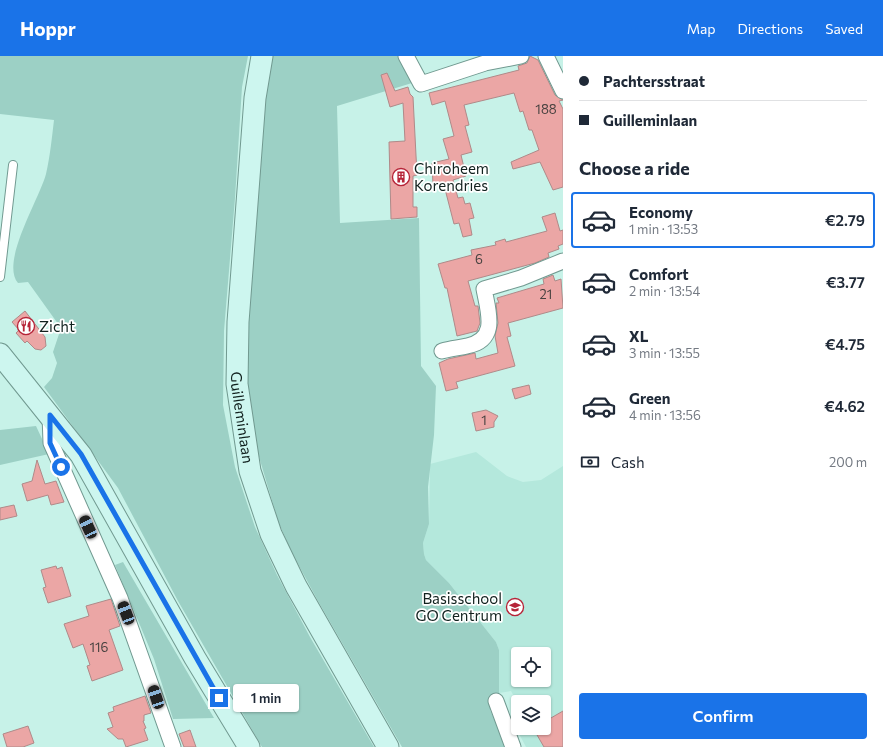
<!DOCTYPE html>
<meta charset="utf-8">
<style>
:root{--surface:#fff;--page:#f2f2f3;--text:#1f2937;--muted:#747a83;--line:#e0e1e3;--accent:#1a73e8}
body{margin:0;font-family:Commissioner,sans-serif;background:var(--page);color:var(--text);height:100vh;display:flex;flex-direction:column;font-size:15px;white-space:nowrap}
*{box-sizing:border-box;margin:0}
p{font-size:13px;color:var(--muted)}
.icon{flex:none;width:22px;height:22px;fill:none;stroke:currentColor;stroke-width:2;stroke-linecap:round;stroke-linejoin:round}
.map{position:relative;flex:1;overflow:hidden}
.drawer{display:flex;flex-direction:column;background:var(--surface);width:320px}
.drawer>*{flex:none}
.hud{display:grid;align-content:center;height:88px;padding:0 16px;background:var(--surface)}
.controls{position:absolute;left:511px;top:591px;display:grid;gap:8px}
.controls a{display:grid;place-items:center;width:40px;height:40px;border-radius:4px;background:var(--surface);box-shadow:0 1px 3px #0004;font-size:20px}
.end{position:absolute;width:18px;height:18px;margin:-9px;border:5px solid #1a73e8;background:#fff;box-shadow:0 0 0 2px #fff}
.from{border-radius:50%}
.bubble{position:absolute;height:28px;border-radius:4px;background:var(--surface);box-shadow:0 1px 3px #0004;font-size:13px;font-weight:600;line-height:28px;text-align:center}
.car{position:absolute;width:12px;height:24px;margin:-12px -6px;border-radius:5px;box-shadow:0 0 3px 1px #0007;background:linear-gradient(#222 24%,#8ab4d8 0 40%,#222 0 76%,#8ab4d8 0 86%,#222 0)}
.hud b{display:flex;align-items:center;gap:14px;height:38px;font-size:15px}
.hud b+b{border-top:1px solid var(--line)}
.hud i{width:10px;height:10px;background:var(--text)}
ul{padding:0;list-style:none}
li{display:flex;align-items:center;gap:12px;height:56px;margin:0 8px 6px;padding:0 8px;border:2px solid transparent;border-radius:4px}
li div{flex:1}
li b{display:block;font-size:15px}
li em{font-style:normal;font-weight:600}
li.current{border-color:var(--accent)}
li>.icon{width:36px;height:36px;stroke-width:1.5}
h2{padding:0 16px;font-size:18px;line-height:48px}
.pay{display:flex;align-items:center;gap:10px;height:44px;padding:0 16px;font-size:15px}
.pay p{margin-inline-start:auto}
.action{display:flex;gap:8px;margin-top:auto;padding:8px 16px}
.action a{flex:1;height:46px;border-radius:4px;background:var(--accent);color:#fff;font-size:16px;font-weight:600;line-height:46px;text-align:center}
header{display:flex;align-items:center;gap:24px;box-sizing:border-box;height:56px;padding:0 20px;background:var(--accent);color:#fff}
header strong{font-size:19px}
nav{display:flex;gap:22px;margin-inline-start:auto;font-size:14px}
main{display:flex;flex:1;min-height:0}
.map>svg:first-child{display:block}
.built{fill:#b4e8dc;fill-rule:evenodd}
.green{fill:#9cd0c5}
.building{fill:#eba6a5;stroke:#af8a89}
.lines{fill:none;stroke-linecap:round;stroke-linejoin:round}
.lane-casing{stroke:#719990;stroke-width:10}
.street-casing{stroke:#719990;stroke-width:17}
.secondary-casing{stroke:#719990;stroke-width:23}
.lane{stroke:#fff;stroke-width:8}
.street{stroke:#fff;stroke-width:15}
.secondary{stroke:#cdf6ef;stroke-width:21}
.route{stroke:#1a73e8;stroke-width:5}
.labels{text-anchor:middle;dominant-baseline:central;stroke-width:3.5;stroke-linejoin:round;paint-order:stroke}
.number-label{font-size:13px;fill:#484240}
.poi-label{font-size:15px;fill:#11211e;stroke:#fff;text-anchor:start}
.street-label{font-size:15px;fill:#11211e;stroke:#fff}
</style>
<header>
<strong>Hoppr</strong>
<nav><a>Map</a><a>Directions</a><a>Saved</a></nav>
</header>
<main>
<div class="map">
<svg width="563" height="691" viewBox="0 0 563 691">
<rect width="100%" height="100%" fill="#c7f2e8"/>
<!-- built -->
<path class="built" d="M476,396L507,420L523,426L541,424L563,410V691H526L517,674L518,662V672H544V646H518V648L511,635L499,637V594L496,586L449,527L426,504L424,498L423,487L429,468L430,408ZM518,598H544V624H518Z"/>
<!-- green -->
<path class="green" d="M0,0H248L242,31L235,142L224,275L223,349L235,411L255,471L277,519L310,581L374,691H262L178,545L118,432L44,331L52,322L57,307L53,296L61,272L28,226L18,227C0,206 39,144 46,118C50,101 52,81 54,64L0,58Z
M272,0H399L412,27L337,50L340,167L419,162L421,310L436,330L434,379L428,431L429,468L423,487L424,498L426,504L449,527L496,586L499,594V637L490,642V654L507,691H402L318,545L291,495L278,465L252,377L247,335V257L265,30Z
M36,370L49,398L0,409V374Z
M123,506L214,662L173,663L154,603L115,509Z"/>
<!-- building -->
<path class="building" d="M530,0L538,4L555,39L563,44L559,45L563,53V131L553,134L540,106L513,113L511,106L539,94L532,74H529L523,55L520,56L514,37L464,49L469,69L465,70L472,96L461,99L466,120L453,124L458,142L463,141L465,148L470,147L474,162L469,163L472,179L463,181L459,167L454,168L445,133L443,134L441,127L433,129L432,107L449,103L443,83L454,80L445,45L432,49L429,37L519,14L518,10L527,7Z
M387,17L395,35L408,31L410,38L413,41L417,119L413,120V151H417V161L391,163L389,86L405,85L403,47L390,51L381,19Z
M555,157L560,175L563,174V188L558,190L559,193L548,197L549,201L535,207L468,225L475,250H478L480,267L477,275L457,280L447,232H445L438,208L472,199L471,194L496,189L495,186L505,183L506,186L547,175L542,161Z
M553,219L555,225L561,223L563,252L508,267L511,280L507,281L515,310L456,326L458,332L446,335L439,307L448,303L475,297L476,303L498,297L495,280L498,267L496,247H499L497,242L544,228L543,223Z
M25,255L45,281L46,290L41,294L35,293L27,285L25,287L16,277L19,274L12,266Z
M529,329L531,338L515,343L512,333Z
M486,354L498,360L494,366V371L476,375L472,357Z
M37,404L45,428L56,425L64,446L51,449L48,439L27,445L22,428L32,425Z
M14,449L17,460L0,464V452Z
M56,510L57,513L62,511L71,540L48,547L43,532L46,531L41,514Z
M111,543L120,570L109,574L123,614L92,625L87,610L90,609L83,588L73,592L64,568L89,560L86,550Z
M145,640L151,657L144,659V665H143L146,672L144,673L148,684L126,691L123,683H118L107,673L113,671L108,657L114,655L113,651Z
M563,655V691H544L533,672H544V666Z
M28,670L34,687L23,691H7L3,678Z
M190,674L196,691H184L179,678Z"/>
<g class="lines">
<!-- lane casing -->
<g class="lane-casing">
<path id="lane" d="M0,221L13,109"/>
</g>
<!-- street casing -->
<g class="street-casing">
<path id="street" d="M406,0L421,28L485,7L521,0
M546,0L563,35
M442,295C451,292 459,292 467,290C499,284 488,255 484,233L521,222L563,205
M50,359L51,387L120,542L173,691
M496,645L513,691"/>
</g>
<!-- secondary casing -->
<g class="secondary-casing">
<g id="secondary">
<path id="s1" d="M262,0L255,42L238,266L237,328L250,415L271,478L296,530L388,691"/>
<path d="M0,298L81,399L195,602L249,691"/>
</g>
</g>
<!-- lane -->
<use href="#lane" class="lane"/>
<!-- street -->
<use href="#street" class="street"/>
<!-- secondary -->
<use href="#secondary" class="secondary"/>
</g>
<g class="lines">
<!-- route -->
<path class="route" d="M61,411L50,387V359L81,398L219,642"/>
</g>
<!-- icons -->
<defs>
<g id="building-ring" transform="scale(0.9)"><circle r="9.5" fill="#fff" stroke="#b62438" stroke-width="1.5"/><path d="M-4-6H4V6H1V3H-1V6H-4ZM-2.5-4.3h1.7v1.8h-1.7ZM.8-4.3h1.7v1.8H.8ZM-2.5-1h1.7V.8h-1.7ZM.8-1h1.7V.8H.8Z" fill="#b62438"/></g>
<g id="restaurant-ring" transform="scale(0.9)"><circle r="9.5" fill="#fff" stroke="#b62438" stroke-width="1.5"/><path d="M-5-6h1v4h1v-4h1v4h1v-4h1v5L-1.5 .5V6h-2V.5L-5-1ZM5-6V6H3V1.5H1.5Q1.5-4 5-6Z" fill="#b62438"/></g>
<g id="school-ring" transform="scale(0.9)"><circle r="9.5" fill="#fff" stroke="#b62438" stroke-width="1.5"/><path d="M0-5L7-2L0 1L-7-2ZM-4 1L0 2.5L4 1V4Q0 6-4 4Z" fill="#b62438"/></g>
</defs>
<g fill-rule="evenodd">
<use href="#building-ring" x="401" y="121"/>
<use href="#restaurant-ring" x="26" y="270"/>
<use href="#school-ring" x="515" y="551"/>
</g>
<g class="labels">
<!-- number labels -->
<g class="number-label">
<text x="546" y="53">188</text>
<text x="479" y="203">6</text>
<text x="546" y="238">21</text>
<text x="484" y="364">1</text>
<text x="99" y="591">116</text>
</g>
<!-- poi labels -->
<g class="poi-label">
<text x="414" y="112">Chiroheem<tspan x="414" dy="17">Korendries</tspan></text>
<text x="39" y="270">Zicht</text>
<text x="502" y="542" text-anchor="end">Basisschool<tspan x="502" dy="17">GO Centrum</tspan></text>
</g>
<!-- street labels -->
<g class="street-label">
<text stroke="none"><textPath href="#s1" startOffset="363">Guilleminlaan</textPath></text>
</g>
</g>
</svg>
<div class="controls">
<a><svg class="icon" aria-label="locate" viewBox="0 0 24 24"><circle cx="12" cy="12" r="6"/><path d="M12 2v4M12 18v4M2 12h4M18 12h4"/></svg></a>
<a><svg class="icon" aria-label="layers" viewBox="0 0 24 24"><path d="M12 4l9 5-9 5-9-5zM3 14l9 5 9-5"/></svg></a>
</div>
<i class="end from" style="left:61px;top:411px"></i>
<i class="end" style="left:219px;top:642px"></i>
<div class="bubble" style="left:233px;top:628px;width:66px">1 min</div>
<i class="car" style="left:88px;top:471px;rotate:335deg"></i>
<i class="car" style="left:126px;top:557px;rotate:339deg"></i>
<i class="car" style="left:156px;top:641px;rotate:342deg"></i>
</div>
<section class="drawer">
<div class="hud">
<b><i class="from"></i>Pachtersstraat</b>
<b><i></i>Guilleminlaan</b>
</div>
<h2>Choose a ride</h2>
<ul>
<li class="current"><svg class="icon" aria-label="car" viewBox="0 0 24 24"><path d="M5 17H2v-5l4-1 3-4h7l3 4 3 1v5h-3M9 17h6M6 11h13"/><circle cx="7" cy="17" r="2"/><circle cx="17" cy="17" r="2"/></svg><div><b>Economy</b><p>1 min · 13:53</p></div><em>€2.79</em></li>
<li><svg class="icon" aria-label="car" viewBox="0 0 24 24"><path d="M5 17H2v-5l4-1 3-4h7l3 4 3 1v5h-3M9 17h6M6 11h13"/><circle cx="7" cy="17" r="2"/><circle cx="17" cy="17" r="2"/></svg><div><b>Comfort</b><p>2 min · 13:54</p></div><em>€3.77</em></li>
<li><svg class="icon" aria-label="car" viewBox="0 0 24 24"><path d="M5 17H2v-5l4-1 3-4h7l3 4 3 1v5h-3M9 17h6M6 11h13"/><circle cx="7" cy="17" r="2"/><circle cx="17" cy="17" r="2"/></svg><div><b>XL</b><p>3 min · 13:55</p></div><em>€4.75</em></li>
<li><svg class="icon" aria-label="car" viewBox="0 0 24 24"><path d="M5 17H2v-5l4-1 3-4h7l3 4 3 1v5h-3M9 17h6M6 11h13"/><circle cx="7" cy="17" r="2"/><circle cx="17" cy="17" r="2"/></svg><div><b>Green</b><p>4 min · 13:56</p></div><em>€4.62</em></li>
</ul>
<div class="pay"><svg class="icon" aria-label="cash" viewBox="0 0 24 24"><path d="M3 7h18v10H3z"/><circle cx="12" cy="12" r="2"/></svg>Cash<p>200 m</p></div>
<div class="action"><a>Confirm</a></div>
</section>
</main>
